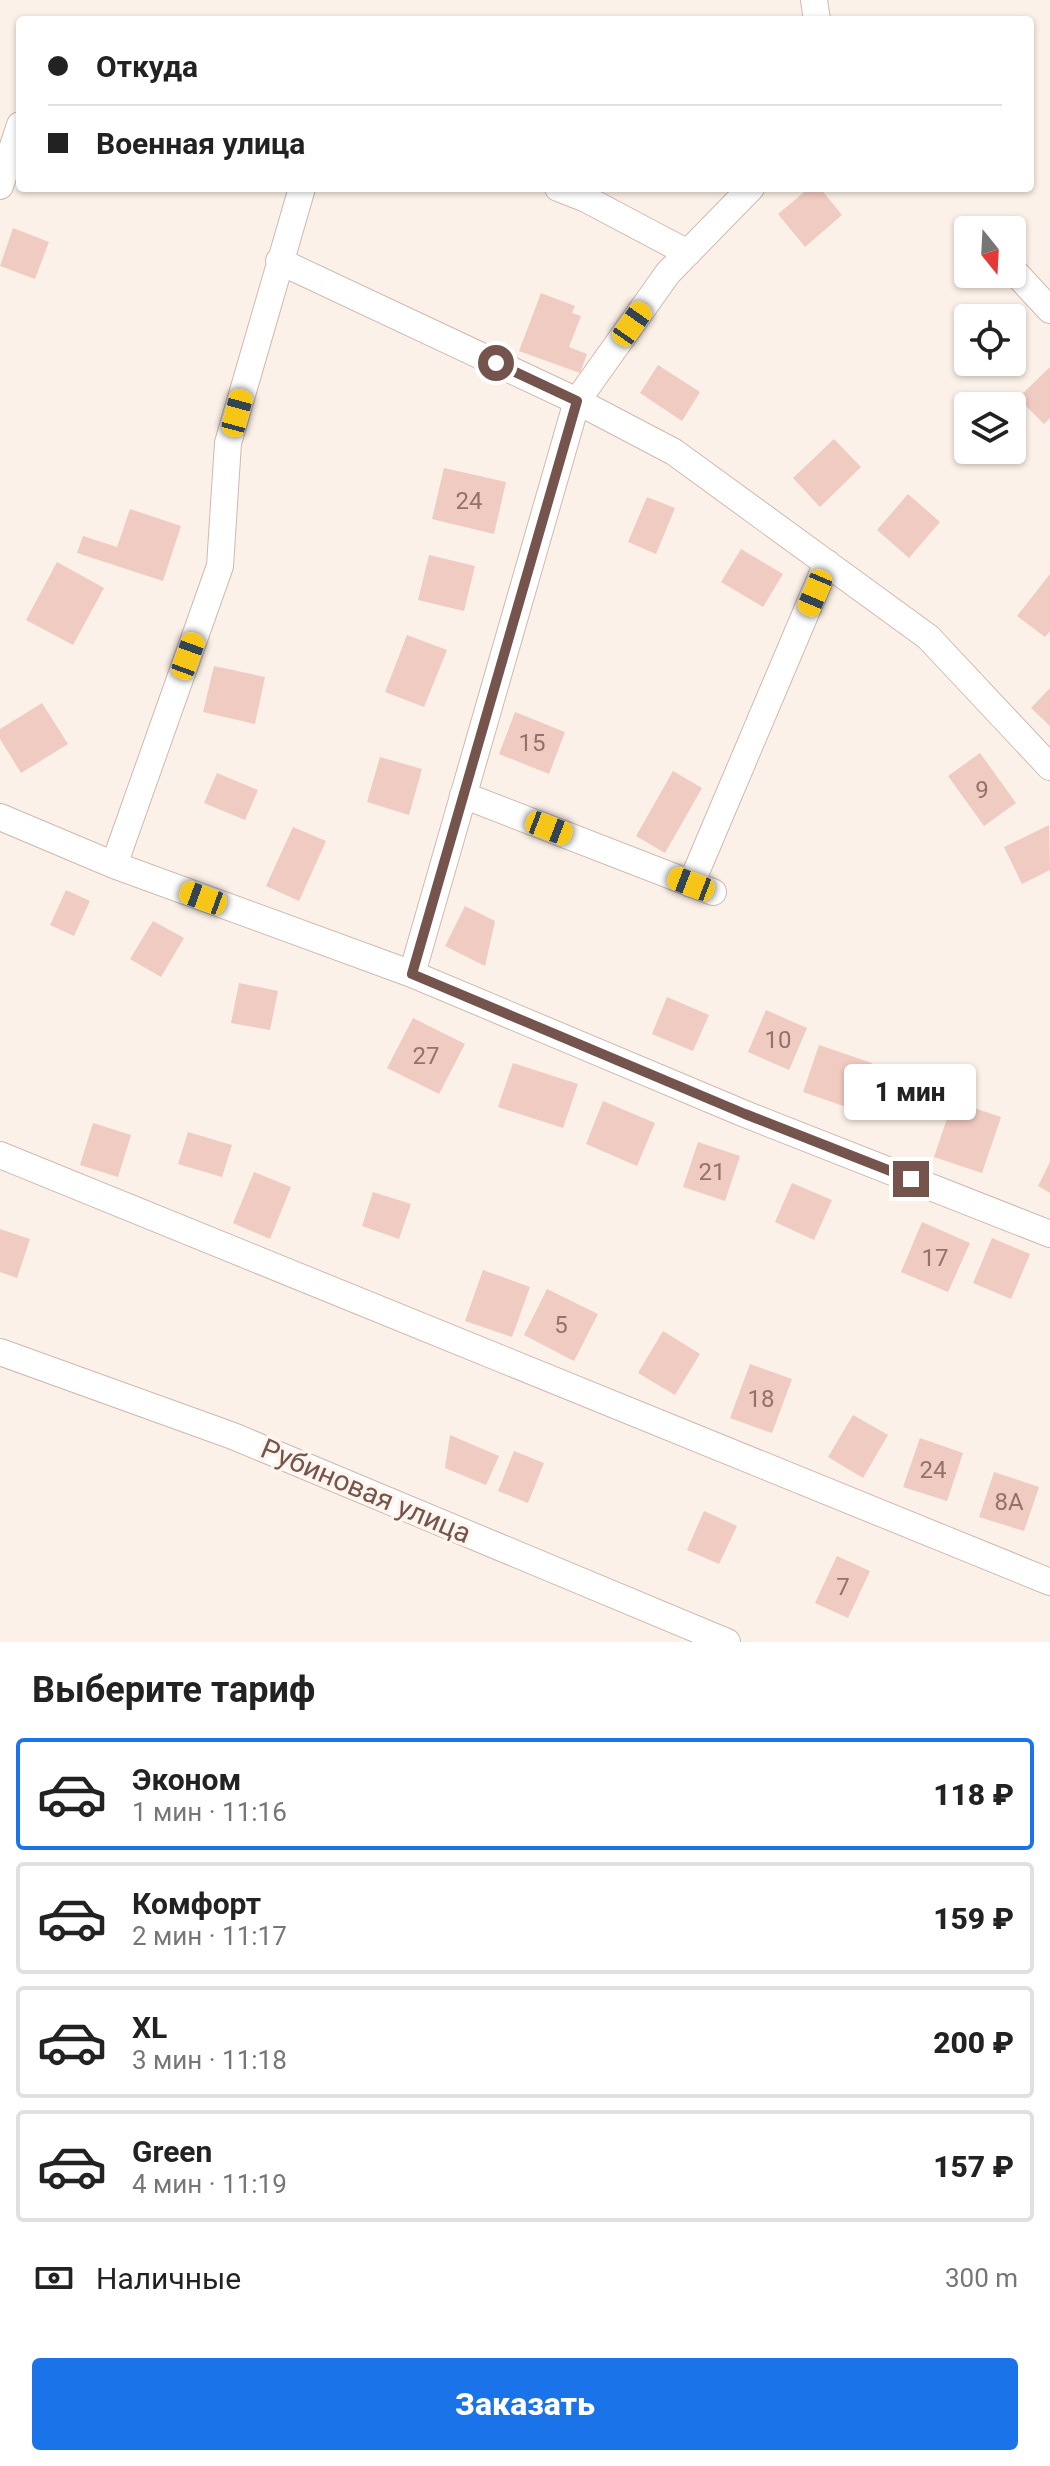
<!DOCTYPE html>
<html lang="ru">
<meta charset="utf-8">
<style>
:root{--surface:#fff;--page:#f2f2f2;--text:#222;--muted:#767676;--line:#e0e0e0;--accent:#1a73e8}
body{margin:0;font-family:Roboto,sans-serif;background:var(--page);color:var(--text);height:100vh;display:flex;flex-direction:column;font-size:30px;white-space:nowrap}
*{box-sizing:border-box;margin:0}
p{font-size:26px;color:var(--muted)}
.icon{flex:none;width:44px;height:44px;fill:none;stroke:currentColor;stroke-width:2;stroke-linecap:round;stroke-linejoin:round}
.map{position:relative;height:1642px;overflow:hidden}
.side{display:flex;flex-direction:column;background:var(--surface);flex:1}
.side>*{flex:none}
.banner{position:absolute;left:16px;top:16px;width:1018px;height:176px;border-radius:8px;box-shadow:0 2px 6px #0004;display:grid;align-content:center;height:176px;padding:0 32px;background:var(--surface)}
.needle{width:52px;rotate:162deg}
.buttons{position:absolute;left:954px;top:216px;display:grid;gap:16px}
.buttons a{display:grid;place-items:center;width:72px;height:72px;border-radius:8px;background:var(--surface);box-shadow:0 2px 6px #0004;font-size:40px}
.end{position:absolute;width:36px;height:36px;margin:-18px;border:10px solid #75544d;background:#fff;box-shadow:0 0 0 4px #fff}
.from{border-radius:50%}
.bubble{position:absolute;height:56px;border-radius:8px;background:var(--surface);box-shadow:0 2px 6px #0004;font-size:26px;font-weight:800;line-height:56px;text-align:center}
.car{position:absolute;width:24px;height:48px;margin:-24px -12px;border-radius:10px;box-shadow:0 0 6px 2px #0007;background:linear-gradient(#f5c518 24%,#345 0 40%,#f5c518 0 76%,#345 0 86%,#f5c518 0)}
.banner b{display:flex;align-items:center;gap:28px;height:76px;font-size:30px}
.banner b+b{border-top:2px solid var(--line)}
.banner i{width:20px;height:20px;background:var(--text)}
ul{padding:0;list-style:none}
li{display:flex;align-items:center;gap:24px;height:112px;margin:0 16px 12px;padding:0 16px;border:4px solid var(--line);border-radius:8px}
li div{flex:1}
li b{display:block;font-size:30px}
li em{font-style:normal;font-weight:800}
li.on{border-color:var(--accent)}
li>.icon{width:72px;height:72px;stroke-width:1.5}
h2{padding:0 32px;font-size:36px;line-height:96px}
.pay{display:flex;align-items:center;gap:20px;height:88px;padding:0 32px;font-size:30px}
.pay p{margin-inline-start:auto}
.action{display:flex;gap:16px;margin-top:auto;padding:16px 32px}
.action a{flex:1;height:92px;border-radius:8px;background:var(--accent);color:#fff;font-size:32px;font-weight:800;line-height:92px;text-align:center}
.map>svg:first-child{display:block}
.building{fill:#f0cbc1}
.lines{fill:none;stroke-linecap:round;stroke-linejoin:round}
.minor-casing{stroke:#cfb9b1;stroke-width:28}
.minor{stroke:#fff;stroke-width:26}
.route{stroke:#75544d;stroke-width:10}
.labels{text-anchor:middle;dominant-baseline:central;stroke-width:7;stroke-linejoin:round;paint-order:stroke}
.number-label{font-size:24px;fill:#94726a}
.street-label{font-size:28px;fill:#75544d;stroke:#fef5ef}
</style>
<div class="map">
<svg width="1050" height="1642" viewBox="0 0 1050 1642">
<rect width="100%" height="100%" fill="#fcf1e8"/>
<!-- building -->
<path class="building" d="M809,188H820L842,215L805,247L778,214Z
M13,228L49,242L35,279L0,266Z
M541,293L575,306L572,313L581,316L569,347L587,354L580,373L519,351Z
M658,365L700,392L682,421L640,393Z
M1050,367V418L1044,424L1018,398Z
M834,439L861,467L820,507L793,478Z
M444,468L506,482L494,534L432,519Z
M908,494L940,522L909,558L877,530Z
M647,497L675,508L656,554L628,542Z
M130,509L181,526L163,581L77,553L83,536L117,547Z
M741,549L783,574L763,607L721,582Z
M429,555L475,566L464,611L418,600Z
M57,562L104,588L73,645L26,620Z
M1050,574V631L1045,637L1017,616Z
M407,635L447,650L424,707L385,692Z
M214,666L265,677L255,724L203,712Z
M1050,688V726L1031,708Z
M42,703L68,744L21,773L0,739V729Z
M515,712L565,732L549,774L499,754Z
M980,753L1016,803L984,826L948,776Z
M380,757L422,769L409,815L367,802Z
M673,771L702,788L665,853L636,836Z
M217,773L258,790L245,820L204,803Z
M1049,825L1050,870L1022,884L1004,847Z
M293,827L326,841L299,901L266,886Z
M66,890L90,901L74,936L50,925Z
M465,906L495,921L485,966L445,946Z
M153,921L184,938L161,977L130,959Z
M239,983L278,991L270,1030L231,1023Z
M667,997L709,1015L693,1051L652,1034Z
M766,1010L807,1028L789,1070L748,1052Z
M413,1018L465,1044L439,1094L387,1068Z
M819,1045L872,1063L855,1110L803,1092Z
M513,1063L578,1084L563,1128L498,1107Z
M603,1101L655,1123L637,1166L586,1144Z
M953,1101L1001,1117L982,1173L934,1157Z
M93,1123L131,1135L118,1177L80,1165Z
M188,1132L232,1145L222,1177L178,1164Z
M698,1142L740,1156L725,1201L683,1187Z
M1050,1162V1193L1038,1186Z
M254,1172L291,1187L270,1239L233,1223Z
M792,1183L832,1200L814,1240L775,1222Z
M373,1192L411,1204L399,1239L362,1226Z
M922,1222L970,1243L948,1292L901,1272Z
M0,1229L30,1239L17,1278L0,1272Z
M992,1238L1030,1254L1011,1299L973,1283Z
M483,1270L530,1287L512,1337L465,1321Z
M547,1289L598,1314L574,1361L524,1335Z
M663,1331L700,1354L675,1395L638,1373Z
M750,1364L792,1379L772,1433L730,1418Z
M853,1415L888,1435L863,1478L828,1457Z
M450,1435L499,1456L486,1485L445,1468Z
M920,1438L963,1453L947,1501L903,1487Z
M514,1451L544,1463L528,1503L498,1491Z
M994,1472L1039,1487L1024,1531L979,1517Z
M704,1511L737,1526L719,1564L687,1550Z
M837,1556L870,1571L848,1618L815,1603Z"/>
<g class="lines">
<!-- minor casing -->
<g class="minor-casing">
<path id="minor" d="M814,0L817,20
M0,186L20,125
M558,188L586,199L688,253
M279,261L577,401L674,452L928,637L1050,767
M1012,269L1050,310
M463,795L713,892
M0,817L114,865L412,974L745,1114L1050,1234
M114,865L220,566L228,443L302,188
M691,884L827,563
M412,974L577,401L668,273L751,188
M0,1155L1050,1582
M0,1352L233,1436L727,1642"/>
</g>
<!-- minor -->
<use href="#minor" class="minor"/>
</g>
<g class="lines">
<!-- route -->
<path class="route" d="M496,363L577,401L412,974L745,1114L911,1179"/>
</g>
<g class="labels">
<!-- number labels -->
<g class="number-label">
<text x="469" y="501">24</text>
<text x="532" y="743">15</text>
<text x="982" y="790">9</text>
<text x="778" y="1040">10</text>
<text x="426" y="1056">27</text>
<text x="712" y="1172">21</text>
<text x="935" y="1258">17</text>
<text x="561" y="1325">5</text>
<text x="761" y="1399">18</text>
<text x="933" y="1470">24</text>
<text x="1009" y="1502">8А</text>
<text x="843" y="1587">7</text>
</g>
<!-- street labels -->
<g class="street-label">
<text transform="translate(366 1491) rotate(23)">Рубиновая улица</text>
</g>
</g>
</svg>
<div class="buttons">
<a><svg class="needle" viewBox="-14 -14 28 28"><path d="M0-13l5 13h-10z" fill="#e53935"/><path d="M0 13l5-13h-10z" fill="#767676"/></svg></a>
<a><svg class="icon" aria-label="locate" viewBox="0 0 24 24"><circle cx="12" cy="12" r="6"/><path d="M12 2v4M12 18v4M2 12h4M18 12h4"/></svg></a>
<a><svg class="icon" aria-label="layers" viewBox="0 0 24 24"><path d="M12 4l9 5-9 5-9-5zM3 14l9 5 9-5"/></svg></a>
</div>
<i class="end from" style="left:496px;top:363px"></i>
<i class="end" style="left:911px;top:1179px"></i>
<div class="bubble" style="left:844px;top:1064px;width:132px">1 мин</div>
<i class="car" style="left:632px;top:324px;rotate:35deg"></i>
<i class="car" style="left:237px;top:413px;rotate:15deg"></i>
<i class="car" style="left:815px;top:593px;rotate:203deg"></i>
<i class="car" style="left:188px;top:656px;rotate:20deg"></i>
<i class="car" style="left:549px;top:828px;rotate:111deg"></i>
<i class="car" style="left:691px;top:884px;rotate:291deg"></i>
<i class="car" style="left:203px;top:898px;rotate:290deg"></i>
<div class="banner">
<b><i class="from"></i>Откуда</b>
<b><i></i>Военная улица</b>
</div>
</div>
<section class="side">
<h2>Выберите тариф</h2>
<ul>
<li class="on"><svg class="icon" aria-label="car" viewBox="0 0 24 24"><path d="M5 17H2v-5l4-1 3-4h7l3 4 3 1v5h-3M9 17h6M6 11h13"/><circle cx="7" cy="17" r="2"/><circle cx="17" cy="17" r="2"/></svg><div><b>Эконом</b><p>1 мин · 11:16</p></div><em>118 ₽</em></li>
<li><svg class="icon" aria-label="car" viewBox="0 0 24 24"><path d="M5 17H2v-5l4-1 3-4h7l3 4 3 1v5h-3M9 17h6M6 11h13"/><circle cx="7" cy="17" r="2"/><circle cx="17" cy="17" r="2"/></svg><div><b>Комфорт</b><p>2 мин · 11:17</p></div><em>159 ₽</em></li>
<li><svg class="icon" aria-label="car" viewBox="0 0 24 24"><path d="M5 17H2v-5l4-1 3-4h7l3 4 3 1v5h-3M9 17h6M6 11h13"/><circle cx="7" cy="17" r="2"/><circle cx="17" cy="17" r="2"/></svg><div><b>XL</b><p>3 мин · 11:18</p></div><em>200 ₽</em></li>
<li><svg class="icon" aria-label="car" viewBox="0 0 24 24"><path d="M5 17H2v-5l4-1 3-4h7l3 4 3 1v5h-3M9 17h6M6 11h13"/><circle cx="7" cy="17" r="2"/><circle cx="17" cy="17" r="2"/></svg><div><b>Green</b><p>4 мин · 11:19</p></div><em>157 ₽</em></li>
</ul>
<div class="pay"><svg class="icon" aria-label="cash" viewBox="0 0 24 24"><path d="M3 7h18v10H3z"/><circle cx="12" cy="12" r="2"/></svg>Наличные<p>300 m</p></div>
<div class="action"><a>Заказать</a></div>
</section>
